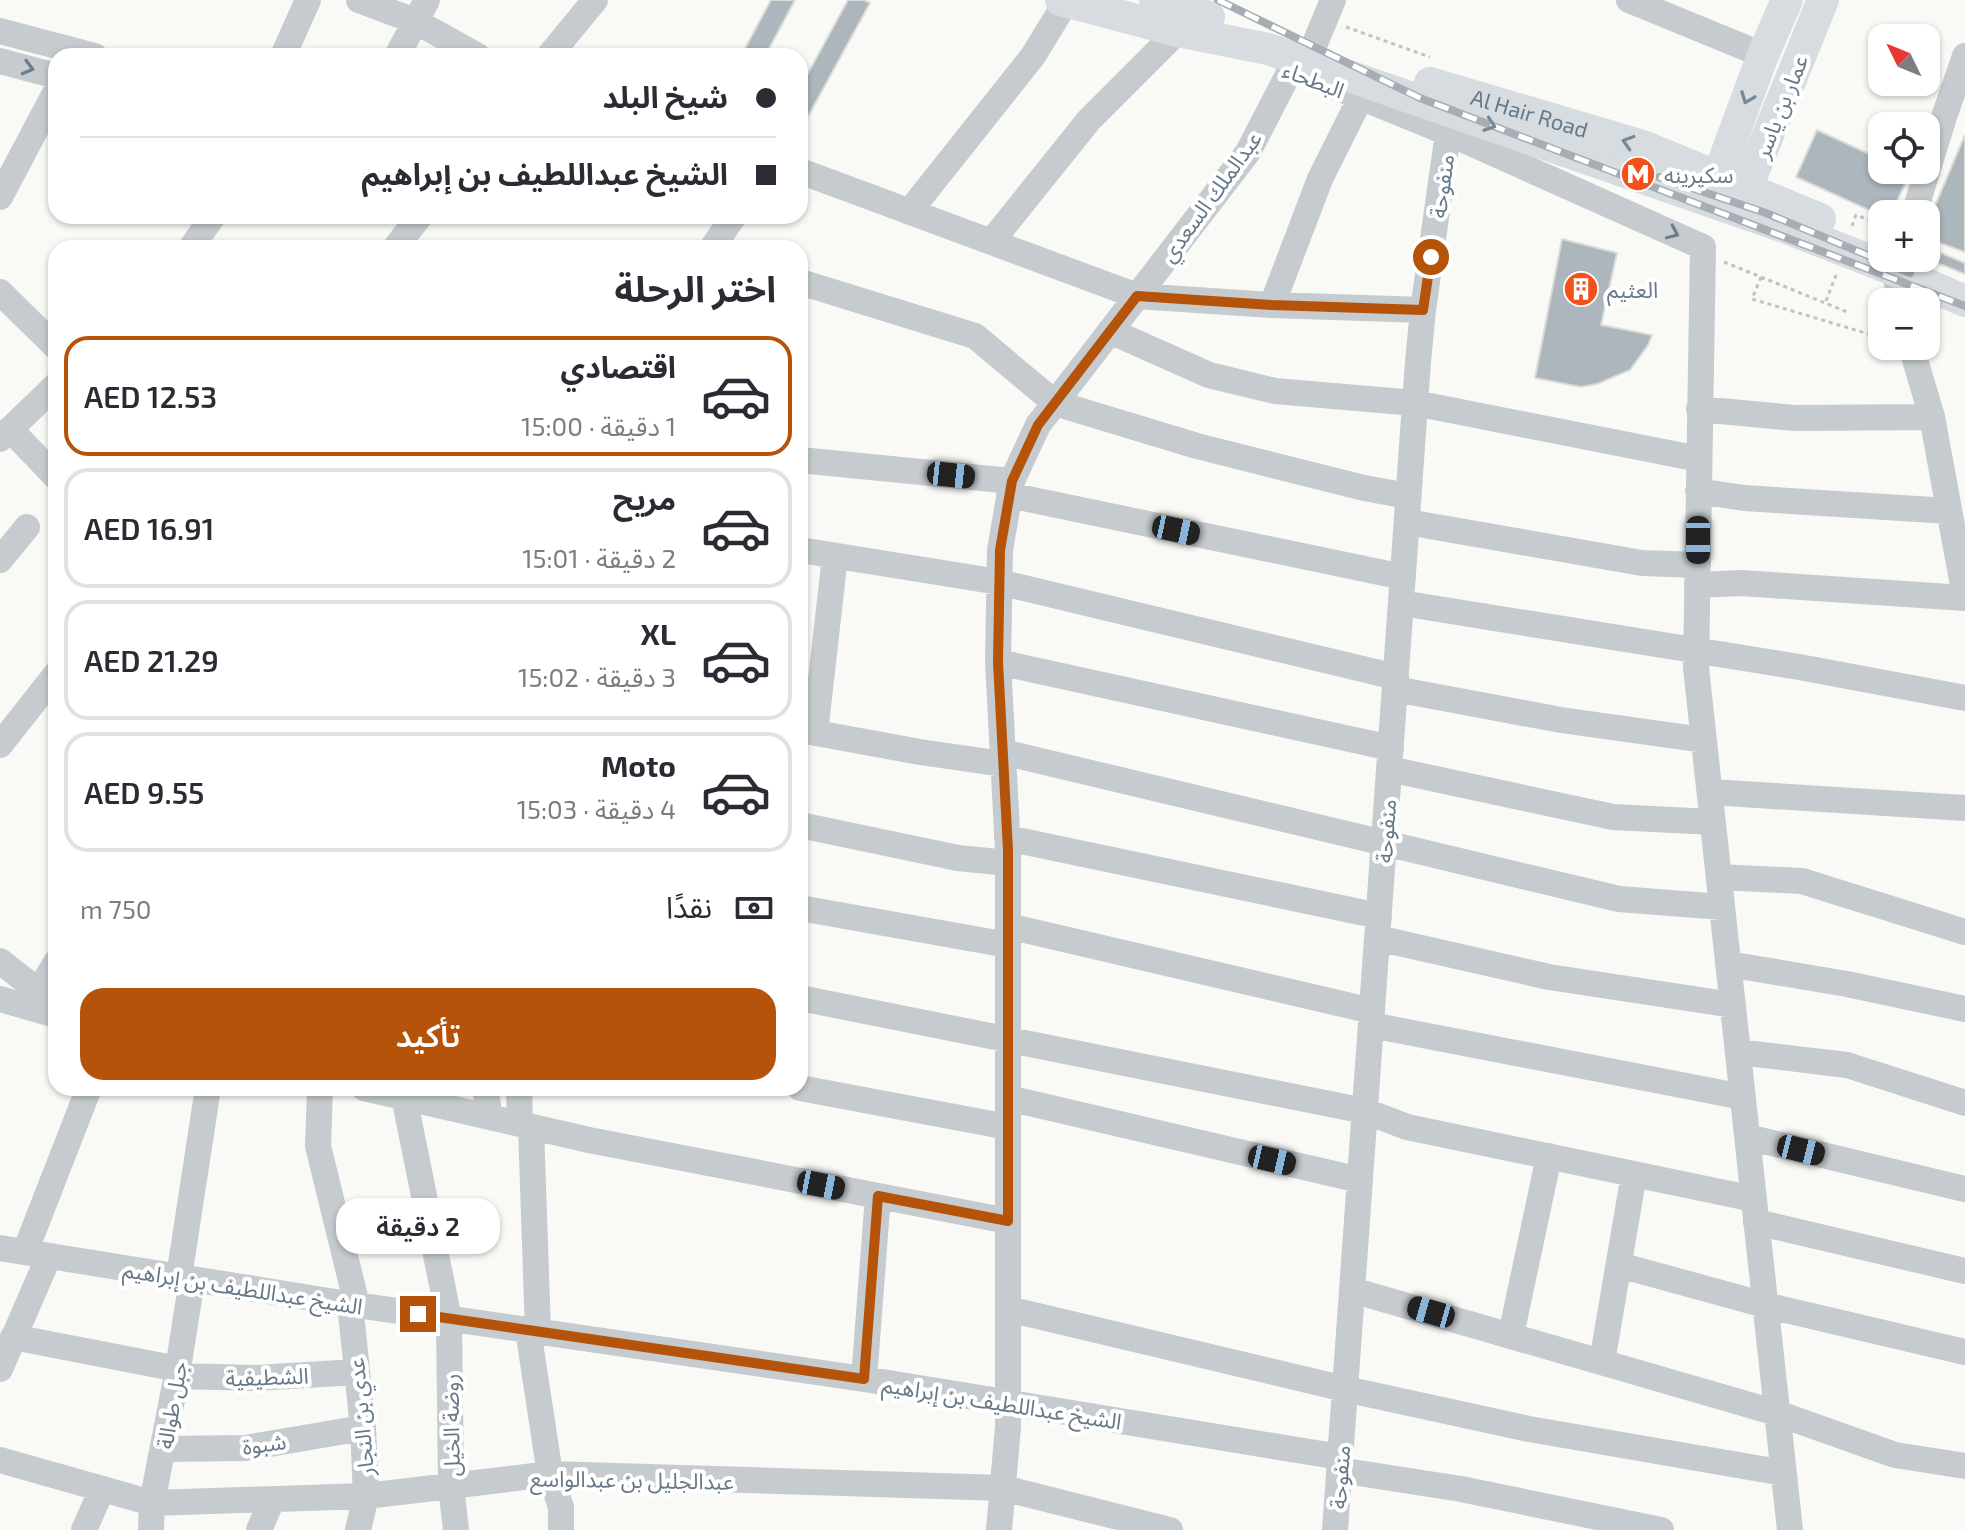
<!DOCTYPE html>
<html lang="ar">
<meta charset="utf-8">
<style>
:root{--surface:#fff;--page:#f2f2f3;--text:#2b2b33;--muted:#7c7c81;--line:#e1e1e2;--accent:#b45309}
body{margin:0;font-family:"Exo 2","Noto Sans Arabic",sans-serif;background:var(--page);color:var(--text);direction:rtl;height:100vh;display:flex;flex-direction:column;font-size:30px;white-space:nowrap}
*{box-sizing:border-box;margin:0}
p{font-size:26px;color:var(--muted)}
.icon{flex:none;width:44px;height:44px;fill:none;stroke:currentColor;stroke-width:2;stroke-linecap:round;stroke-linejoin:round}
.map{position:relative;flex:1;overflow:hidden;direction:ltr}
.drawer{position:absolute;left:48px;top:240px;width:760px;height:856px;display:flex;flex-direction:column;background:var(--surface);border-radius:24px;box-shadow:0 2px 6px #0004;direction:rtl}
.drawer>*{flex:none}
.hud{position:absolute;left:48px;top:48px;width:760px;height:176px;border-radius:24px;box-shadow:0 2px 6px #0004;direction:rtl;display:grid;align-content:center;height:176px;padding:0 32px;background:var(--surface)}
.needle{width:52px;rotate:313deg}
.fabs{position:absolute;left:1868px;top:24px;display:grid;gap:16px}
.fabs a{display:grid;place-items:center;width:72px;height:72px;border-radius:16px;background:var(--surface);box-shadow:0 2px 6px #0004;font-size:40px}
.end{position:absolute;width:36px;height:36px;margin:-18px;border:10px solid #b45309;background:#fff;box-shadow:0 0 0 4px #fff}
.from{border-radius:50%}
.bubble{position:absolute;height:56px;border-radius:24px;background:var(--surface);box-shadow:0 2px 6px #0004;font-size:26px;font-weight:600;line-height:56px;text-align:center;direction:rtl}
.car{position:absolute;width:24px;height:48px;margin:-24px -12px;border-radius:10px;box-shadow:0 0 6px 2px #0007;background:linear-gradient(#222 24%,#8ab4d8 0 40%,#222 0 76%,#8ab4d8 0 86%,#222 0)}
.hud b{display:flex;align-items:center;gap:28px;height:76px;font-size:30px}
.hud b+b{border-top:2px solid var(--line)}
.hud i{width:20px;height:20px;background:var(--text)}
ul{padding:0;list-style:none}
li{display:flex;align-items:center;gap:24px;height:120px;margin:0 16px 12px;padding:0 16px;border:4px solid var(--line);border-radius:24px}
li div{flex:1}
li b{display:block;font-size:30px}
li em{font-style:normal;font-weight:600}
li.current{border-color:var(--accent)}
li>.icon{width:72px;height:72px;stroke-width:1.5}
h2{padding:0 32px;font-size:36px;line-height:96px}
.pay{display:flex;align-items:center;gap:20px;height:88px;padding:0 32px;font-size:30px}
.pay p{margin-inline-start:auto}
.button{display:flex;gap:16px;margin-top:auto;padding:16px 32px}
.button a{flex:1;height:92px;border-radius:24px;background:var(--accent);color:#fff;font-size:32px;font-weight:600;line-height:92px;text-align:center}
.map>svg:first-child{display:block}
.building{fill:#acb6bc;stroke:#dbdbd8;stroke-width:2}
.lines{fill:none;stroke-linecap:round;stroke-linejoin:round}
.path{stroke:#c0c3c5;stroke-width:3;stroke-dasharray:4 4;stroke-linecap:butt}
.minor{stroke:#c6cbcf;stroke-width:26}
.major{stroke:#d6dce0;stroke-width:32}
.rail-casing{stroke:#a6adb4;stroke-width:8}
.rail{stroke:#fff;stroke-width:5;stroke-dasharray:15;stroke-linecap:butt}
.oneway{stroke:#6a7d8d}
.oneway2{stroke:#768897}
.route{stroke:#b45309;stroke-width:10}
.labels{text-anchor:middle;dominant-baseline:central;stroke-width:8;stroke-linejoin:round;paint-order:stroke}
.street-label{font-size:22px;fill:#65798a;stroke:#fff}
.poi-label{font-size:22px;fill:#65798a;stroke:#fff;text-anchor:start}
</style>
<div class="map">
<svg width="1965" height="1530" viewBox="0 0 1965 1530">
<rect width="100%" height="100%" fill="#f9f9f6"/>
<!-- building -->
<path class="building" d="M771,0H795L765,56H741Z
M848,0H864L870,3L800,131V88Z
M1817,130L1882,160V170H1904L1910,173L1891,214H1882V216L1796,177Z
M1965,135V252L1926,238V227Z
M1562,239L1617,253L1601,325L1652,335L1648,345L1630,370L1597,384L1581,387L1535,378Z
M1941,253L1965,263V274L1937,263Z"/>
<g class="lines">
<!-- path -->
<path class="path" d="M1346,27L1430,57
M1852,226L1856,215L1882,225
M1926,250L1939,258
M1724,262L1850,313
M1761,277L1752,299L1882,338
M1826,301L1836,275"/>
<!-- minor -->
<path class="minor" d="M359,0L415,21L478,56
M1629,0L1763,55
M0,31L95,56
M1313,48L1333,0
M283,56L308,0
M397,56L427,0
M549,56L595,0
M0,61L56,76
M1333,86L1448,133L1703,247L1696,668L1790,1530
M800,171L1137,296L1272,305L1423,310
M0,197L56,91
M909,212L1033,56L1066,2
M1914,214L1944,117L1965,56
M991,242L1089,120L1178,31L1195,37
M191,248L213,216
M395,248L420,216
M712,248L734,216
M1894,270L1901,302
M800,282L975,336L1055,403L1197,446L1364,488L1408,496
M0,292L56,347
M1272,305L1320,179L1361,97
M1110,331L1209,375L1275,391L1415,403L1699,459
M1911,346L1932,417L1965,596
M1699,409L1794,418L1932,417
M10,429L56,477
M0,439L56,385
M800,460L1012,481
M1698,491L1744,498L1949,511
M1009,495L1403,577
M1407,522L1642,563L1698,565
M800,550L999,582L1396,677
M0,560L27,527
M1697,585L1741,583L1965,598
M1401,603L1799,667L1965,698
M998,662L1391,748
M1395,689L1561,720L1704,740
M800,730L920,752L1003,764
M815,733L835,556
M0,745L56,674
M1003,752L1619,899L1722,907
M1389,769L1613,817L1713,822
M1710,792L1965,808
M800,825L958,858L1008,863
M1007,838L1379,916
M1719,877L1802,881L1965,932
M800,908L1008,945
M1008,926L1372,1011
M1377,938L1549,977L1733,1005
M0,961L56,1005
M1728,964L1847,984L1965,1009
M39,991L56,962
M800,998L1365,1111L1407,1127L1754,1199
M0,999L56,1015
M1371,1025L1743,1097
M1738,1052L1847,1065L1965,1103
M320,1088L318,1146L357,1305
M364,1088L589,1140L1008,1221
M485,1088L490,1117
M519,1088L520,1124
M800,1088L1008,1127
M404,1097L449,1319L451,1486L456,1530
M1008,1098L1360,1180
M531,1127L538,1332
M1747,1137L1965,1189
M1756,1222L1965,1271
M0,1248L329,1301L864,1379L1340,1457
M25,1252L89,1088
M1619,1265L1765,1305L1965,1352
M179,1277L208,1088
M1352,1290L1777,1413L1895,1455L1965,1466
M350,1304L363,1428L366,1496L358,1530
M1008,1309L1345,1389L1529,1429L1784,1473
M528,1330L550,1474L561,1507V1530
M1511,1335L1549,1156
M13,1337L178,1369
M1602,1362L1634,1174
M0,1369L49,1256
M177,1376L256,1378L357,1372
M864,1379L878,1196
M163,1449L245,1448L363,1428
M0,1460L152,1503L366,1496L550,1474L1003,1488L1170,1530
M1339,1470L1461,1489L1661,1530
M84,1530L102,1489
M151,1530L152,1503L178,1369L192,1279
M259,1530L272,1500
M999,1530L1008,1427V850L998,662L1000,550L1012,481L1038,425L1248,152L1291,69
M1335,1530L1418,362L1423,310L1448,133"/>
<!-- major -->
<g class="major">
<path d="M1061,0L1178,31L1268,49L1311,63L1787,228L1894,270L1965,301"/>
<path d="M1155,0L1209,17"/>
<path id="s1" d="M1430,83L1643,146L1820,219"/>
<path d="M1711,195L1763,55L1787,0"/>
<path d="M1738,209L1823,0"/>
</g>
<!-- rail casing -->
<g class="rail-casing">
<path id="rail" d="M1218,0L1420,98L1965,306
M1659,177L1766,213L1910,273"/>
</g>
<!-- rail -->
<use href="#rail" class="rail"/>
</g>
<!-- one-way arrows -->
<defs><path id="oneway-chevron" d="M-2-3.5L2.5 0L-2 3.5" fill="none" stroke-width="1.6" stroke-linecap="round" stroke-linejoin="round" transform="scale(2)"/></defs>
<g class="oneway">
<use href="#oneway-chevron" transform="translate(28 68) rotate(15)"/>
<use href="#oneway-chevron" transform="translate(1673 233) rotate(24)"/>
</g>
<g class="oneway2">
<use href="#oneway-chevron" transform="translate(1747 98) rotate(111)"/>
<use href="#oneway-chevron" transform="translate(1490 125) rotate(19)"/>
<use href="#oneway-chevron" transform="translate(1628 142) rotate(-163)"/>
</g>
<g class="lines">
<!-- route -->
<path class="route" d="M418,1314L864,1379L878,1196L1008,1221V850L998,662L1000,550L1012,481L1038,425L1137,296L1272,305L1423,310L1431,257"/>
</g>
<!-- icons -->
<defs>
<g id="metro-disc" transform="scale(1.8)"><circle r="9.5" fill="#f54f1a" stroke="#fff"/><path d="M-5.5 5V-5H-3L0 0L3-5H5.5V5H3V-.5L0 4L-3-.5V5Z" fill="#fff"/></g>
<g id="building-disc" transform="scale(1.8)"><circle r="9.5" fill="#f54f1a" stroke="#fff"/><path d="M-4-6H4V6H1V3H-1V6H-4ZM-2.5-4.3h1.7v1.8h-1.7ZM.8-4.3h1.7v1.8H.8ZM-2.5-1h1.7V.8h-1.7ZM.8-1h1.7V.8H.8Z" fill="#fff"/></g>
</defs>
<g fill-rule="evenodd">
<use href="#metro-disc" x="1638" y="174"/>
<use href="#building-disc" x="1581" y="289"/>
</g>
<g class="labels">
<!-- street labels -->
<g class="street-label">
<text transform="translate(1314 79) rotate(21)">البطحاء</text>
<text transform="translate(1780 106) rotate(-68)">عمار بن ياسر</text>
<text stroke="none"><textPath href="#s1" startOffset="104">Al Hair Road</textPath></text>
<text transform="translate(1441 186) rotate(-82)">منفوحة</text>
<text transform="translate(1210 196) rotate(-54)">عبدالملك السعدي</text>
<text transform="translate(1385 831) rotate(-86)">منفوحة</text>
<text transform="translate(243 1287) rotate(9)">الشيخ عبداللطيف بن إبراهيم</text>
<text transform="translate(267 1376) rotate(-2)">الشطيفية</text>
<text transform="translate(1002 1402) rotate(9)">الشيخ عبداللطيف بن إبراهيم</text>
<text transform="translate(171 1405) rotate(-80)">جبل طوالة</text>
<text transform="translate(360 1417) rotate(-95)">عدي بن النجار</text>
<text transform="translate(450 1425) rotate(-91)">روضة الخيل</text>
<text transform="translate(264 1443) rotate(-8)">شبوة</text>
<text transform="translate(1339 1477) rotate(-86)">منفوحة</text>
<text transform="translate(632 1479) rotate(1)">عبدالجليل بن عبدالواسع</text>
</g>
<!-- poi labels -->
<g class="poi-label">
<text x="1664" y="174">سكيرينه</text>
<text x="1607" y="289">العثيم</text>
</g>
</g>
</svg>
<div class="fabs">
<a><svg class="needle" viewBox="-14 -14 28 28"><path d="M0-13l5 13h-10z" fill="#e53935"/><path d="M0 13l5-13h-10z" fill="#7c7c81"/></svg></a>
<a><svg class="icon" aria-label="locate" viewBox="0 0 24 24"><circle cx="12" cy="12" r="6"/><path d="M12 2v4M12 18v4M2 12h4M18 12h4"/></svg></a>
<a>+</a>
<a>−</a>
</div>
<i class="end from" style="left:1431px;top:257px"></i>
<i class="end" style="left:418px;top:1314px"></i>
<div class="bubble" style="left:336px;top:1198px;width:164px">2 دقيقة</div>
<i class="car" style="left:951px;top:475px;rotate:96deg"></i>
<i class="car" style="left:1176px;top:530px;rotate:102deg"></i>
<i class="car" style="left:1698px;top:540px;rotate:180deg"></i>
<i class="car" style="left:1801px;top:1150px;rotate:104deg"></i>
<i class="car" style="left:1272px;top:1160px;rotate:103deg"></i>
<i class="car" style="left:821px;top:1185px;rotate:101deg"></i>
<i class="car" style="left:1431px;top:1312px;rotate:286deg"></i>
<div class="hud">
<b><i class="from"></i>شيخ البلد</b>
<b><i></i>الشيخ عبداللطيف بن إبراهيم</b>
</div>
<section class="drawer">
<h2>اختر الرحلة</h2>
<ul>
<li class="current"><svg class="icon" aria-label="car" viewBox="0 0 24 24"><path d="M5 17H2v-5l4-1 3-4h7l3 4 3 1v5h-3M9 17h6M6 11h13"/><circle cx="7" cy="17" r="2"/><circle cx="17" cy="17" r="2"/></svg><div><b>اقتصادي</b><p>1 دقيقة · 15:00</p></div><em>AED 12.53</em></li>
<li><svg class="icon" aria-label="car" viewBox="0 0 24 24"><path d="M5 17H2v-5l4-1 3-4h7l3 4 3 1v5h-3M9 17h6M6 11h13"/><circle cx="7" cy="17" r="2"/><circle cx="17" cy="17" r="2"/></svg><div><b>مريح</b><p>2 دقيقة · 15:01</p></div><em>AED 16.91</em></li>
<li><svg class="icon" aria-label="car" viewBox="0 0 24 24"><path d="M5 17H2v-5l4-1 3-4h7l3 4 3 1v5h-3M9 17h6M6 11h13"/><circle cx="7" cy="17" r="2"/><circle cx="17" cy="17" r="2"/></svg><div><b>XL</b><p>3 دقيقة · 15:02</p></div><em>AED 21.29</em></li>
<li><svg class="icon" aria-label="car" viewBox="0 0 24 24"><path d="M5 17H2v-5l4-1 3-4h7l3 4 3 1v5h-3M9 17h6M6 11h13"/><circle cx="7" cy="17" r="2"/><circle cx="17" cy="17" r="2"/></svg><div><b>Moto</b><p>4 دقيقة · 15:03</p></div><em>AED 9.55</em></li>
</ul>
<div class="pay"><svg class="icon" aria-label="cash" viewBox="0 0 24 24"><path d="M3 7h18v10H3z"/><circle cx="12" cy="12" r="2"/></svg>نقدًا<p>750 m</p></div>
<div class="button"><a>تأكيد</a></div>
</section>
</div>
